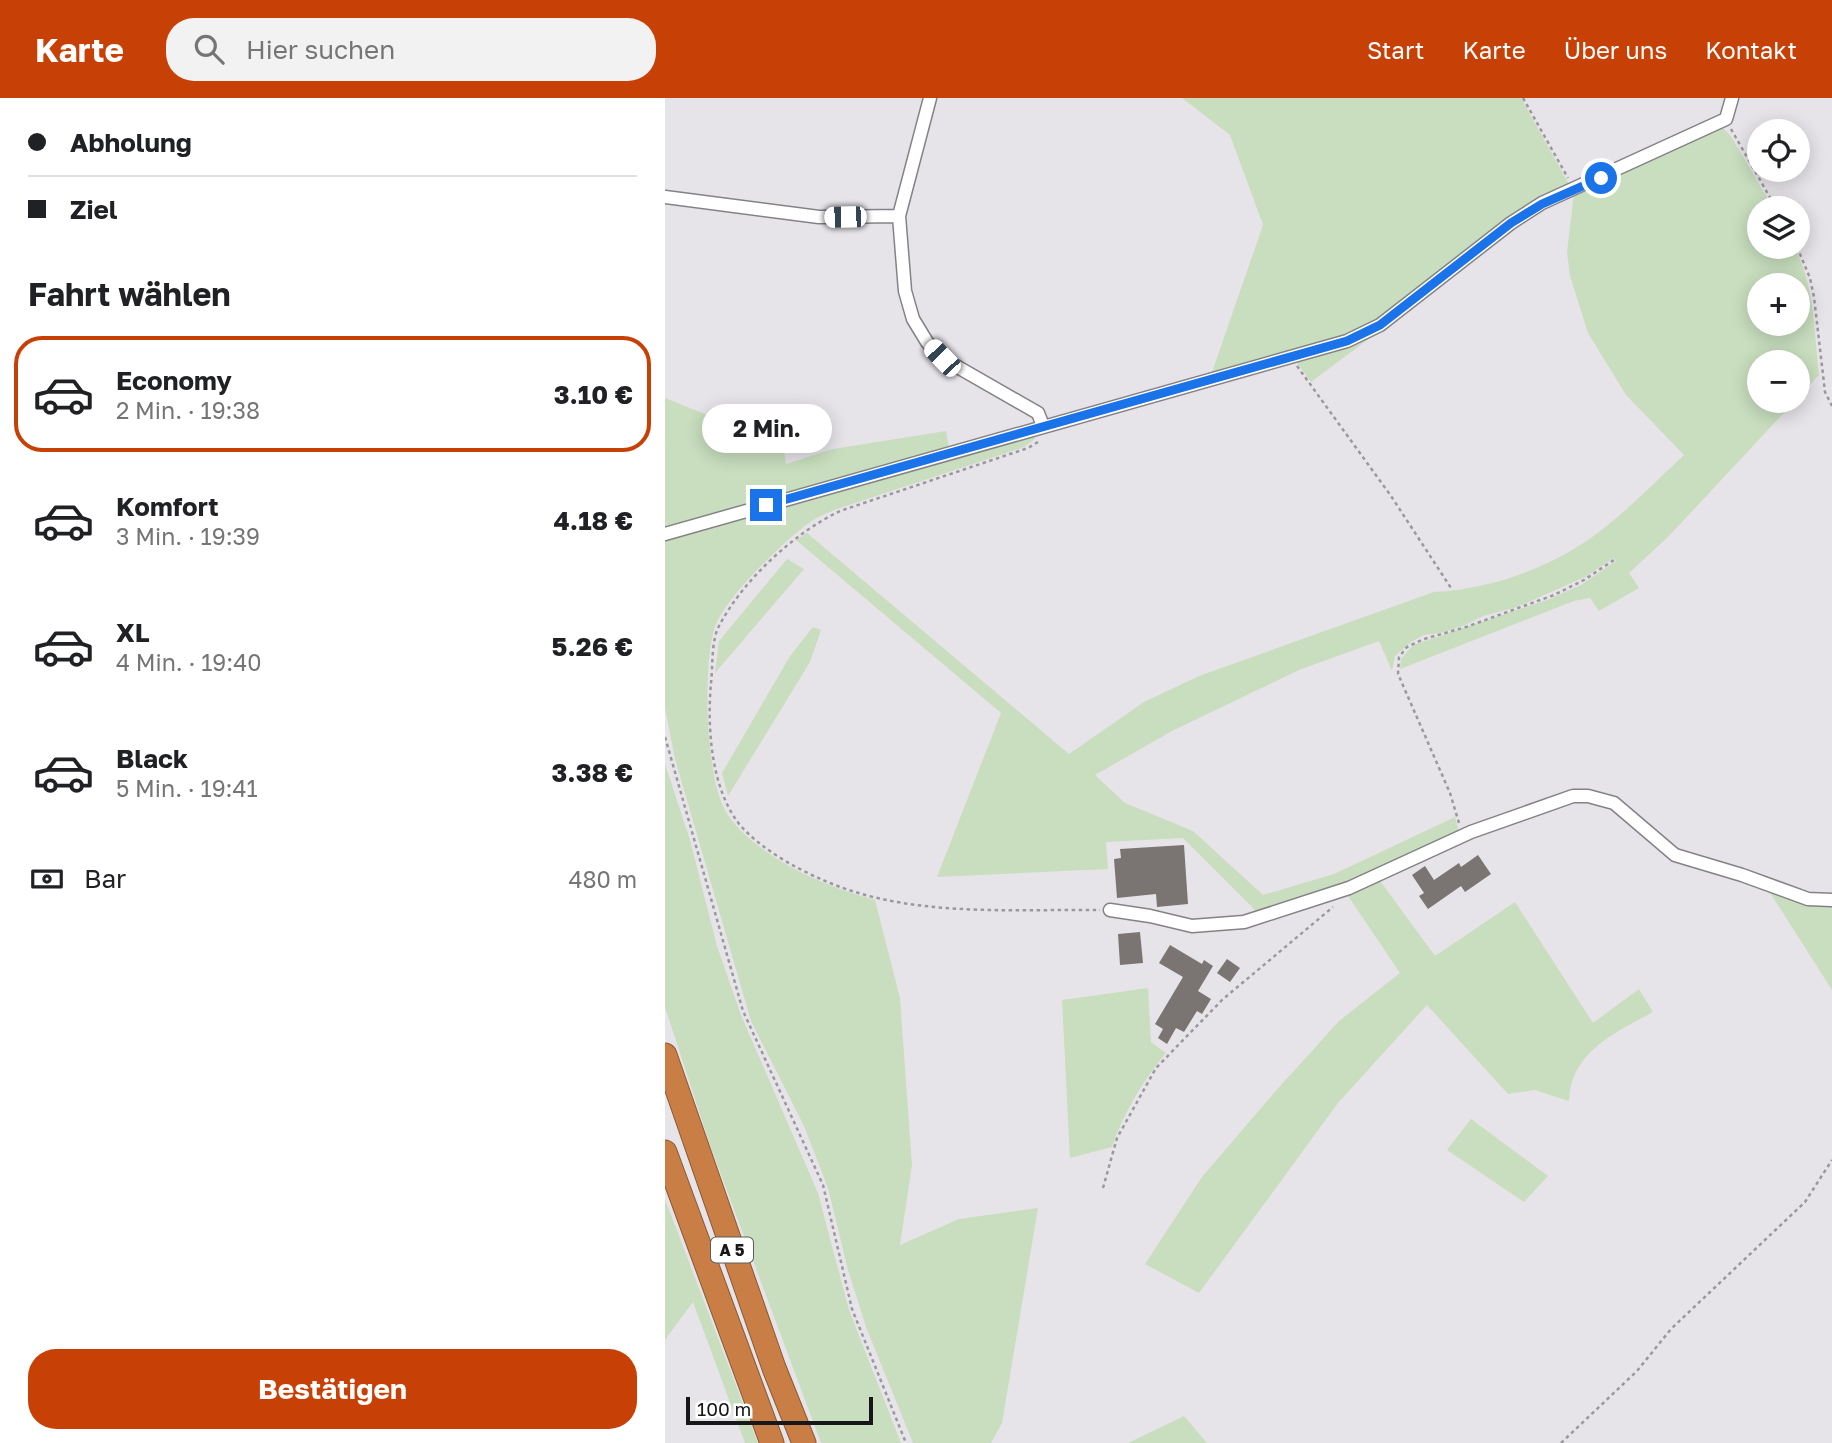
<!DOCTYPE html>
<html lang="de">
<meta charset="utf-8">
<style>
:root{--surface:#fff;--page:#f2f2f2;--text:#202124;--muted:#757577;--line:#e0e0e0;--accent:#c74006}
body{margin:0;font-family:"Golos Text",sans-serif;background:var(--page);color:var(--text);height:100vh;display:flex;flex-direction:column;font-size:26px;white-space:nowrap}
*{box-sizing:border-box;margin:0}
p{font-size:23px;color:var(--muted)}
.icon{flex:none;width:38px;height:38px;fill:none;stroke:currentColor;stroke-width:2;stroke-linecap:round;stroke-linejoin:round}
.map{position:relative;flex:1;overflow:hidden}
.panel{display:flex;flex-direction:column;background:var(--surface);width:665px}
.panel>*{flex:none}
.hud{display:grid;align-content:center;height:154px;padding:0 28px;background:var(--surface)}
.controls{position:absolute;left:1082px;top:21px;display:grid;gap:14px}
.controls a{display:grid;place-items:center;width:63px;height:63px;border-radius:50%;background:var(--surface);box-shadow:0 4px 18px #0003;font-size:35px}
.scale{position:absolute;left:21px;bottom:18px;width:187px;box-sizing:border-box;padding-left:7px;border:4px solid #171618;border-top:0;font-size:19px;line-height:24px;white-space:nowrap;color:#171618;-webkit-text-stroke:5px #fff;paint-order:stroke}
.end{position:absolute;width:32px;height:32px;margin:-16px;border:9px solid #1a73e8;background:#fff;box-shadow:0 0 0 4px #fff}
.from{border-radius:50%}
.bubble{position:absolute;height:49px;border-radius:24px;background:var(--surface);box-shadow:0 4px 18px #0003;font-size:23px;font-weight:700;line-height:49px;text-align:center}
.car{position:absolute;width:21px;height:42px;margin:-21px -10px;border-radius:9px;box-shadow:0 0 5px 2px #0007;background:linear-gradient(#fff 24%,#345 0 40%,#fff 0 76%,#345 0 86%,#fff 0)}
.hud b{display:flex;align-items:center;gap:24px;height:66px;font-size:26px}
.hud b+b{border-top:2px solid var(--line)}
.hud i{width:18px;height:18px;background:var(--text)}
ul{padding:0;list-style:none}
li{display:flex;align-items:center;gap:21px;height:116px;margin:0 14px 10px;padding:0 14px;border:4px solid transparent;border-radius:28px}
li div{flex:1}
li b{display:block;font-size:26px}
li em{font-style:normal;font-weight:700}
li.selected{border-color:var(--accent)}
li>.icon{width:63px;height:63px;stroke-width:1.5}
h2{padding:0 28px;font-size:32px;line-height:84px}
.pay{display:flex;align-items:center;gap:18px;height:77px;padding:0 28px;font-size:26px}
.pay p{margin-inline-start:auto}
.cta{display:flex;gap:14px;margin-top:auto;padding:14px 28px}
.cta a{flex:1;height:80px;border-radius:28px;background:var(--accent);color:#fff;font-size:28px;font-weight:700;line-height:80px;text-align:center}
header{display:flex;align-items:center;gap:42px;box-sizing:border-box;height:98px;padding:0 35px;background:var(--accent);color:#fff}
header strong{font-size:33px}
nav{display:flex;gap:38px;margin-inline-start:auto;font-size:24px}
.search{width:490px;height:63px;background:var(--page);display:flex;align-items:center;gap:18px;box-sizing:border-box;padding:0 24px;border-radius:28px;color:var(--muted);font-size:26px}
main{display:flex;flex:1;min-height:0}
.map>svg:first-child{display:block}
.green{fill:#c8debe;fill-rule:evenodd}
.building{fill:#7a7573}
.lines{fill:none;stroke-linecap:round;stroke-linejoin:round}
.street-casing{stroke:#858287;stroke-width:15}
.highway-casing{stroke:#8b5a35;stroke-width:25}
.path{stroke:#9a989c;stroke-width:2.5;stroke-dasharray:3.5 3.5;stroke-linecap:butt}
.street{stroke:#fff;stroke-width:12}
.highway{stroke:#c97e45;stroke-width:23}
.route{stroke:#1a73e8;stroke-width:9}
.labels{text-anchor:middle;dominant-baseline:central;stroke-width:5;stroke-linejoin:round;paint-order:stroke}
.shield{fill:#fff;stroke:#5d5c5d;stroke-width:2}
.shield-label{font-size:16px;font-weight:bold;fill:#171618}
</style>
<header>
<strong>Karte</strong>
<div class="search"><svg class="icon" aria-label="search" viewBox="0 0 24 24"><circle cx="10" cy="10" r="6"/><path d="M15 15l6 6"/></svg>Hier suchen</div>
<nav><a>Start</a><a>Karte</a><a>Über uns</a><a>Kontakt</a></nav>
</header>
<main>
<section class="panel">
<div class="hud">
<b><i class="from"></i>Abholung</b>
<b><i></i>Ziel</b>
</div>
<h2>Fahrt wählen</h2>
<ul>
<li class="selected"><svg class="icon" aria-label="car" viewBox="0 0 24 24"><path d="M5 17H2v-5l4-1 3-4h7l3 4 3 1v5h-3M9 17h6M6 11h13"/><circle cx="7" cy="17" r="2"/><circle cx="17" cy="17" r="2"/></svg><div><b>Economy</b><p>2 Min. · 19:38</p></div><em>3.10 €</em></li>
<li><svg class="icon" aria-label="car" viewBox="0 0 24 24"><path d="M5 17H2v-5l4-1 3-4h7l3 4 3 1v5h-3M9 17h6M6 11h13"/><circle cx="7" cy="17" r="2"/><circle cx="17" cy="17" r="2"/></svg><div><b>Komfort</b><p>3 Min. · 19:39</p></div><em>4.18 €</em></li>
<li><svg class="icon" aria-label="car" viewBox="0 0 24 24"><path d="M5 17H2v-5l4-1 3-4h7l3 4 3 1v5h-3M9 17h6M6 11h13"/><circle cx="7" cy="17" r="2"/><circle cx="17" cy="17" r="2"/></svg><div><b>XL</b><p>4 Min. · 19:40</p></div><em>5.26 €</em></li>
<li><svg class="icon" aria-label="car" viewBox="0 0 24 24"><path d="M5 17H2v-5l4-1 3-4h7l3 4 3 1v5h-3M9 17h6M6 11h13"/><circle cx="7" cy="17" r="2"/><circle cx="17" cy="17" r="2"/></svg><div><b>Black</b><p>5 Min. · 19:41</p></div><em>3.38 €</em></li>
</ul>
<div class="pay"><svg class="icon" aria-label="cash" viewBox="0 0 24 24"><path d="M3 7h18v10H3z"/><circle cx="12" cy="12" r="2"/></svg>Bar<p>480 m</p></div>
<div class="cta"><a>Bestätigen</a></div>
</section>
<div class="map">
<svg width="1167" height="1345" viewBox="0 0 1167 1345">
<rect width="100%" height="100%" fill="#e7e4e9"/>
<!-- green -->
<path class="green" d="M517,0H856L905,88L718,222L678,240L546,277L598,127L565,37Z
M1049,30H1058L1066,38L1108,110H1094V149H1129C1150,187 1149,234 1154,277L1132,300V264H1094V303H1130L1003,439L964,475L974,490L934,513L925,500L909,503L735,571L736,561L748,547L882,502L916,487L951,463L949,460L920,479L852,509L818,518L800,527L776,535L759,537L746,544L730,558L727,573L714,543L634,572L507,633L430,677L460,705L528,733L598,797L669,776L790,719L795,737L698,781L594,816L518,740L441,744L443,771L272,779L336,615L131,442L142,435L404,656L479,604L534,578L769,494C827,491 888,469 934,434C964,411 991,383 1019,357L961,297L923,235L905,178L902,154L909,95ZM1094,187H1132V226H1094Z
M725,225L646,284L630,262Z
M0,300L118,347L121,366L168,351L281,333L284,350L0,429Z
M363,339H369L370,341L359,349L172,411C163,415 152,419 144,425C119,443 57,502 49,532C41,560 41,619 45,648C48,673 51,704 68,724C104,765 159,788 210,802L235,900L247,1067L235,1147L294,1121L373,1110L337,1325L326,1345H248L201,1229L183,1172L163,1090L139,1028L86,923L10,661L0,610V441Z
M122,461L139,471L50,575L54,543Z
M148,529L156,532L145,564L63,698L57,675L125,558Z
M0,666L25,742L52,848L76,917L153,1095L184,1212L236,1345H156L45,1047L0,909Z
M713,780L770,858L850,804L928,925L974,891L988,914C959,930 920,947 908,981C905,987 905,996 904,1003L870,992L843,996L762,907L673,1005L534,1195L480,1166L537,1079L608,996L674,923L735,875L683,798L689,791Z
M1102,790L1167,806V892Z
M483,890L486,944L501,955C479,981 458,1016 447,1049L405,1060L397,902Z
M806,1021L883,1078L859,1104L782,1052Z
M0,1101L93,1345H80L28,1204L0,1242Z
M519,1318L542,1345H463Z"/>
<!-- building -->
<path class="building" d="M519,747L523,806L492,809L491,796L452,800L449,761L456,760L455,751Z
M813,757L826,776L800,794L796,788L763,811L754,798L759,795L747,777L760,768L769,782L794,765L796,769Z
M475,834L478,865L455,867L453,836Z
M505,847L537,866L539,862L548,868L533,893L546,901L537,916L532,913L519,934L511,930L502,946L493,940L498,931L490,926L518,879L494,865Z
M562,861L575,870L565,884L552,875Z"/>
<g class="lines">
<!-- street casing -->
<g class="street-casing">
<path id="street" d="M265,0L234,118L240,193L248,221L262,244L277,260L373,315L378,328
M0,99L154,119L234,118
M0,436L682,243L715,227L846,125L877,105L1061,21L1067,0
M445,812L485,818L527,828L579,824L684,790L806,734L908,698H923L949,705L1010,757L1077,777L1143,801L1167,802"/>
</g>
<!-- highway casing -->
<g class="highway-casing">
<path id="highway" d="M0,957L109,1270L139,1345
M0,1054L107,1345"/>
</g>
<!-- path -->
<path class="path" d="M858,0L903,80
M1066,31L1111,110
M1132,149L1145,180L1149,199L1160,294L1167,308
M632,268L726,398L786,490
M373,344L363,350L175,413C129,435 78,482 54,528C46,543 48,568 46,585C42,630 46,691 75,727C96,751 130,770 158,782C243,820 345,811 435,812
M0,639L78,913L158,1087L187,1211L241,1345
M794,725L785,695L733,576L734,559L742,549L759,541L801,529L889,497L919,482L949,462
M438,1090L452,1040L491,970L557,902L668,809
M896,1345L972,1273L1006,1231L1140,1104L1167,1062"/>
<!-- street -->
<use href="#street" class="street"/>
<!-- highway -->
<use href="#highway" class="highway"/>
</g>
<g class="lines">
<!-- route -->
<path class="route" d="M101,407L682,243L715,227L846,125L877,106L936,80"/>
</g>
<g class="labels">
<!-- shield labels -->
<rect class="shield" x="46" y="1139.5" width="42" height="25" rx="5"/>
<g class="shield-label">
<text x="67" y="1152">A 5</text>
</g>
</g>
</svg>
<div class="controls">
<a><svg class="icon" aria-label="locate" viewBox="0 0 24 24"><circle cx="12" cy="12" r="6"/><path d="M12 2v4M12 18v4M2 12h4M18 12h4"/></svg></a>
<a><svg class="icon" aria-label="layers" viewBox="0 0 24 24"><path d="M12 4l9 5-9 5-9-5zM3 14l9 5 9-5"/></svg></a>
<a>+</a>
<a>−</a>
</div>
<div class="scale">100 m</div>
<i class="end from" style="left:936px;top:80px"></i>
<i class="end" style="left:101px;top:407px"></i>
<div class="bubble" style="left:37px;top:306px;width:130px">2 Min.</div>
<i class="car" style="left:180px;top:119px;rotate:269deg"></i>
<i class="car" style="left:277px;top:260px;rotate:316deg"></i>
</div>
</main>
